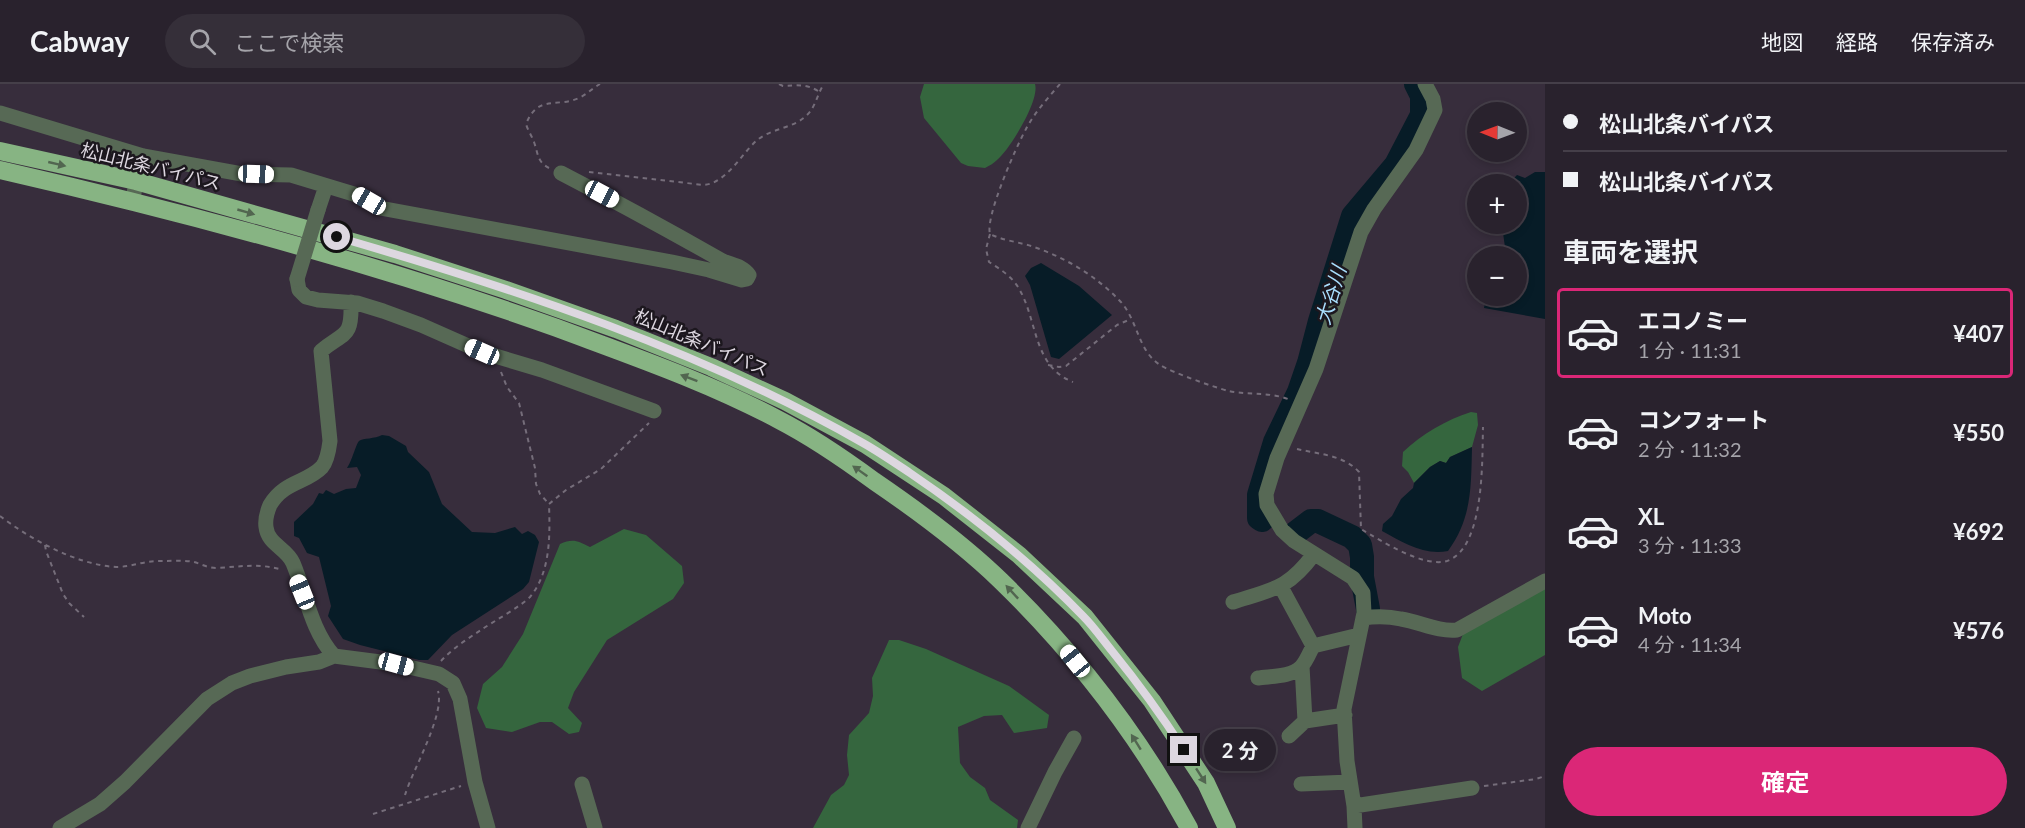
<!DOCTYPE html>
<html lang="ja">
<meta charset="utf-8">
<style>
:root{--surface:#29222d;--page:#352f39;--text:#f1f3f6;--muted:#a5a4aa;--line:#453f49;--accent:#db2777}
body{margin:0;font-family:Lato,"Noto Sans JP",sans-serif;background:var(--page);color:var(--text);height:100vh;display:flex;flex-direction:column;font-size:22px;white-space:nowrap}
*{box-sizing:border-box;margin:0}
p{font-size:20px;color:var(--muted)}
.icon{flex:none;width:33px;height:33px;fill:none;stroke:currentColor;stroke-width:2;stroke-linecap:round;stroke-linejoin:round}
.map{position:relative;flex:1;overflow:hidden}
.details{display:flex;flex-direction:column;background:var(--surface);width:480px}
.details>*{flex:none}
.hud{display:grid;align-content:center;height:132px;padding:0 18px;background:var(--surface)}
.needle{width:39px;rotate:271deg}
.controls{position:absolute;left:1467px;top:18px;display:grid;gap:12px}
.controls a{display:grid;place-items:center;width:60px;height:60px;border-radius:50%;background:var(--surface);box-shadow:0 3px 9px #0003,0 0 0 2px var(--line);font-size:30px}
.end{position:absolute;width:27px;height:27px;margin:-14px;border:8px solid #ddd7e0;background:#111;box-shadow:0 0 0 3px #111}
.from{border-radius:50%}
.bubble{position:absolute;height:42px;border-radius:21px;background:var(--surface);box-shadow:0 3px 9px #0003,0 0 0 2px var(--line);font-size:20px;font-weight:700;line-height:42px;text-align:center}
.car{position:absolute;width:18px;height:36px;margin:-18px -9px;border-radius:8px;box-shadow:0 0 4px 2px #0007;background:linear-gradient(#fff 24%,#345 0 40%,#fff 0 76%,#345 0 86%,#fff 0)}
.hud b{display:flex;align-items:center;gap:21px;height:57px;font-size:22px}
.hud b+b{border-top:2px solid var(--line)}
.hud i{width:15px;height:15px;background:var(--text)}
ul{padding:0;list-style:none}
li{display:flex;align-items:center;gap:18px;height:90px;margin:0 12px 9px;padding:0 6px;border:3px solid transparent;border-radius:6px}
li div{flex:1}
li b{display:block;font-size:22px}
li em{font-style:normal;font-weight:700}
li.on{border-color:var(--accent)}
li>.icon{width:54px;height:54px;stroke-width:1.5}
h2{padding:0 18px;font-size:27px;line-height:72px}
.action{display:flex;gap:12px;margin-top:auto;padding:12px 18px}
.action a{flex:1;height:69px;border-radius:36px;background:var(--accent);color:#fff;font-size:24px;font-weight:700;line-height:69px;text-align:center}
header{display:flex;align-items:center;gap:36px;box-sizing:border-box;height:84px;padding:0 30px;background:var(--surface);border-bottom:2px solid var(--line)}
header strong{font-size:28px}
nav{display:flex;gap:33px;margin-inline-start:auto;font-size:21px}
.search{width:420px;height:54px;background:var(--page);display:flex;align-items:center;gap:15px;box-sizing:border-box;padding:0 21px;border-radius:33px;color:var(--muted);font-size:22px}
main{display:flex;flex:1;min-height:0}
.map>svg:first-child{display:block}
.green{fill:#35663e}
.water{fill:#071c27}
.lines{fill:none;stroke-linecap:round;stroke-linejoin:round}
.river{stroke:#071c27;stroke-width:24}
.path{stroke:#756d7a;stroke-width:2;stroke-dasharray:4.5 4.5;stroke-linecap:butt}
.minor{stroke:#576955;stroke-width:15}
.highway{stroke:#87b483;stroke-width:18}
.minor-bridge{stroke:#576955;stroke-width:15}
.oneway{fill:#526650}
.route{stroke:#ddd7e0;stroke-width:8}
.labels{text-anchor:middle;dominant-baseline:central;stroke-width:5;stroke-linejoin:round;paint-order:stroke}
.street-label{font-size:18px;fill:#ddd7e0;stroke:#1c171e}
.water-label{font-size:20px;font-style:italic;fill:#a8ddfc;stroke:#1c171e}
</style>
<header>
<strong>Cabway</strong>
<div class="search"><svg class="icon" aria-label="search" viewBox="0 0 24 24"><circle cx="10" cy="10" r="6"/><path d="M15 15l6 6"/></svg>ここで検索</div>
<nav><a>地図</a><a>経路</a><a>保存済み</a></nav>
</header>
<main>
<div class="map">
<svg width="1545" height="744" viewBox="0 0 1545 744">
<rect width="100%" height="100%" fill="#372d3c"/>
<!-- green -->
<path class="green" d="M924,0H1035C1040,16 1010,65 997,76C994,79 989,82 985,84L968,82L961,79L924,34L920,13Z
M1471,328L1477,329L1478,341L1472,363L1450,373L1446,379L1440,377L1430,383L1414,399L1408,388L1402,382L1403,368C1422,350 1446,336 1471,328Z
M624,445L646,451L682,482L684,499L673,515L607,556L574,608L568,624L582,639L579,648L569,650L552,638H540L512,648L486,644L477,624L483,600L502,583L523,550L560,460C573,454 578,457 590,463Z
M1545,493V571L1482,607L1462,594L1458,563L1466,542Z
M889,556H899L926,565L1009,602L1049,631L1047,644L1014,649L1002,631L984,632L958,643L960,679L970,693L985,704L990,716L1018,736L1017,744H813L831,711L844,701L849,691L847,671L849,651L869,629L873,612L872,594Z"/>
<!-- water -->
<path class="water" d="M1535,88H1545V235L1484,224L1486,212H1516V172H1493L1494,165L1500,168L1505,163L1503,149L1507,140H1516V100H1506V97H1511L1517,91L1525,94Z
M1041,179L1079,202L1112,231L1059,275L1051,273L1030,201L1025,192L1031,184Z
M382,351L389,352L406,362L408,368L429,388L442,420L472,448L495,449L515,443L522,450L528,447L535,451L539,458L529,498L523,505L452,551L428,576H419L360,561L343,555L328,532L331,522L319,473L307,469L299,454L294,452V438L313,420L319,409L323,410L326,406L334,410L346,405L356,404L361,391L357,383L347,384C352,377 356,360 359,357C363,354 375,355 382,351Z
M1472,363C1471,403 1472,434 1448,467C1424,472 1402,458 1382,447L1383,440L1392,432L1401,415L1413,404L1414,399L1430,383L1440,377L1446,379L1450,373Z"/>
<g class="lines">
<!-- river -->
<path class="river" d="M1262,436L1259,434V411L1275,358L1299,308L1309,279L1320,237L1353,132L1396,81L1422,31V12L1416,0
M1294,450L1311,437H1318L1352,453L1360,461L1362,473V493L1368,525"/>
<!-- path -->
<path class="path" d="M779,0L783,2C797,1 807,0 818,7
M1060,0C1048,14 1035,28 1026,45C1016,63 985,133 990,150C1004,157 1020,158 1034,163C1066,174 1096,192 1119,216C1138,235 1137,266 1160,281C1171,288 1216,304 1229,307C1249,311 1269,308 1288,315
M549,84C537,78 538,69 534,58C532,52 528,47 526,40C538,10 557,24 579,14C587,10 593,4 600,0
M589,88L704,101C726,99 741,71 756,57C771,44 792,45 806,32C816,23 817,10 824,0
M990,150L986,165L989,178C1000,185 1011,192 1018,203C1038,235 1032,282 1073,298
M1048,281L1059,283L1066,282L1117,241L1131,235
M501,288L507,303L519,319L535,384L536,400L540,410L549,420
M1297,365C1318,370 1344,371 1359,388L1361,445C1381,457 1424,484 1447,477C1485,464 1482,375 1483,343
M0,432C30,455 77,481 116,483C132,483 146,476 162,477C172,477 184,476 194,478C201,480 208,484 216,484C238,483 257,479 279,485
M45,461L46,467L63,510L69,519L84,533
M441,577C452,565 467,555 481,546C494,537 520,523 530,513C551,488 550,450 549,420L566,406L601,385L649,339
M1484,702L1536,695L1545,692
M405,711C413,685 445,631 438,607
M373,730L461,702"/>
<!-- minor -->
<path class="minor" d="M0,29L143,72L242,90L291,91L357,111L380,124L672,178L709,186L742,196L747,195L749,191C742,181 730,181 721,176C668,146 615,117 561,89
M132,117L143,72
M318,126L326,102
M297,195L299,206L306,213L318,216L357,219L383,227L421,241L482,268L542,286L654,327
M1281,503L1313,562
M1233,518C1274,505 1288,505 1314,470
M1363,534C1376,532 1388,532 1401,535C1420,538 1438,548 1457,546L1545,497
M334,572C311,546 306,510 293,479C287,464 268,461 266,443C265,436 267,428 270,421C284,397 307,399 322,383C327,377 329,365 330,357L321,267C345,247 352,255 351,218
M1302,582L1305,637
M1258,594C1271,592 1291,593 1301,583C1306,578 1310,568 1313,562L1359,551
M1289,652L1305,637L1345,631
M582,700L595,744
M1301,700L1350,698
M1354,722L1472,704
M60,744L100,720L125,698L207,615L232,599L250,592L286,583L319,578L334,572L396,580L439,590L453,599L460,615L475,698L488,744
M1028,744L1055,688L1074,654
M1355,744L1354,722L1347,677L1344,625L1364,529L1363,509L1353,494L1294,457L1282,446L1267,421L1266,410L1277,374L1316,285L1361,148L1374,125L1416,66L1435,26L1433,15L1425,0"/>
<!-- highway -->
<path class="highway" d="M0,67L136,97L395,170L506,206L616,245L711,283L785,317L865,360L944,412L1019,471L1085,533L1152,617L1206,699L1227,744
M0,86C188,129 375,179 557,244C632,272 708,298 779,336C812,353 844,375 874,397C918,427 963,460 1001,497C1075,569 1140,653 1189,744"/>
<!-- minor-bridge -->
<path class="minor-bridge" d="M297,195L318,126"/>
</g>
<!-- one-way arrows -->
<defs><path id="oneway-solid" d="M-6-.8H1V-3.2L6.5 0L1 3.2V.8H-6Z" transform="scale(1.5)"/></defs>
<g class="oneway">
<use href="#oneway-solid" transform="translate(57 80) rotate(13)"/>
<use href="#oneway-solid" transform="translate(246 128) rotate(16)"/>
<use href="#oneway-solid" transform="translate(689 294) rotate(-159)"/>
<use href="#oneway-solid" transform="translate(860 387) rotate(-145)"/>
<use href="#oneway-solid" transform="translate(1012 508) rotate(-133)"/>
<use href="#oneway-solid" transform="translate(1136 658) rotate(-122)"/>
<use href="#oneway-solid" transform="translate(1201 692) rotate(57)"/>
</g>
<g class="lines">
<!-- route -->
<path class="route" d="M337,153C517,205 700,266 863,359C879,368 895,379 910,389C972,431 1031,478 1083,532C1094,543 1103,556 1112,567C1138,599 1162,632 1184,666"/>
</g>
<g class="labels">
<!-- street labels -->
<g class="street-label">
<text transform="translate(151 82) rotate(14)">松山北条バイパス</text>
<text transform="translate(702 258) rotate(23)">松山北条バイパス</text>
</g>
<!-- water labels -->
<g class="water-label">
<text transform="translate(1330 211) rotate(-73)">大谷川</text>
</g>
</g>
</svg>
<div class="controls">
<a><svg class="needle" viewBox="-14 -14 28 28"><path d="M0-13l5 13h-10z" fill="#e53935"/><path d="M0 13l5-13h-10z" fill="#a5a4aa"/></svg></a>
<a>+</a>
<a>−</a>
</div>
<i class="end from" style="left:337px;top:153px"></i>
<i class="end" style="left:1184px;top:666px"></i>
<div class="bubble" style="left:1204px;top:645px;width:72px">2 分</div>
<i class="car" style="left:256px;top:90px;rotate:92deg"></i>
<i class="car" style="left:602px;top:110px;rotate:118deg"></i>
<i class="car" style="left:369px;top:117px;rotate:300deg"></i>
<i class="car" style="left:482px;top:268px;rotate:294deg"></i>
<i class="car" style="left:302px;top:508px;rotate:338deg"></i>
<i class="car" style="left:1075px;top:577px;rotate:321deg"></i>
<i class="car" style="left:396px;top:580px;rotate:105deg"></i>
</div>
<section class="details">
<div class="hud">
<b><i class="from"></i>松山北条バイパス</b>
<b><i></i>松山北条バイパス</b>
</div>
<h2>車両を選択</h2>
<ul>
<li class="on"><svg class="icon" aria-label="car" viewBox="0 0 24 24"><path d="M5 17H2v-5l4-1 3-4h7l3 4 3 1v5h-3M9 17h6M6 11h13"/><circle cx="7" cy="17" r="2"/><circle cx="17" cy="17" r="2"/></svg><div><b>エコノミー</b><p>1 分 · 11:31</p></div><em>¥407</em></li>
<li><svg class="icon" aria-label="car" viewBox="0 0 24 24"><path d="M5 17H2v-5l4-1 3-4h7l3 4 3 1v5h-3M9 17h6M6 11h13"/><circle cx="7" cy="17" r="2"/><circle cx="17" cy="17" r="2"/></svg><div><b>コンフォート</b><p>2 分 · 11:32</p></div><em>¥550</em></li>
<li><svg class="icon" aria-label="car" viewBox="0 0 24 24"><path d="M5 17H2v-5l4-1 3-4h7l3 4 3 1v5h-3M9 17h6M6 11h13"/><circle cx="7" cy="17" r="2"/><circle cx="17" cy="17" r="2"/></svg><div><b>XL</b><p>3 分 · 11:33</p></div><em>¥692</em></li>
<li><svg class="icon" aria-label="car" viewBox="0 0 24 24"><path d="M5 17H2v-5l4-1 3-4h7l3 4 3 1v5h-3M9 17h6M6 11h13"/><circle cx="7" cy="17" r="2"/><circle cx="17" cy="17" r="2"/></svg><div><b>Moto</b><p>4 分 · 11:34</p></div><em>¥576</em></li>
</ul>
<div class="action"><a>確定</a></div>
</section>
</main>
